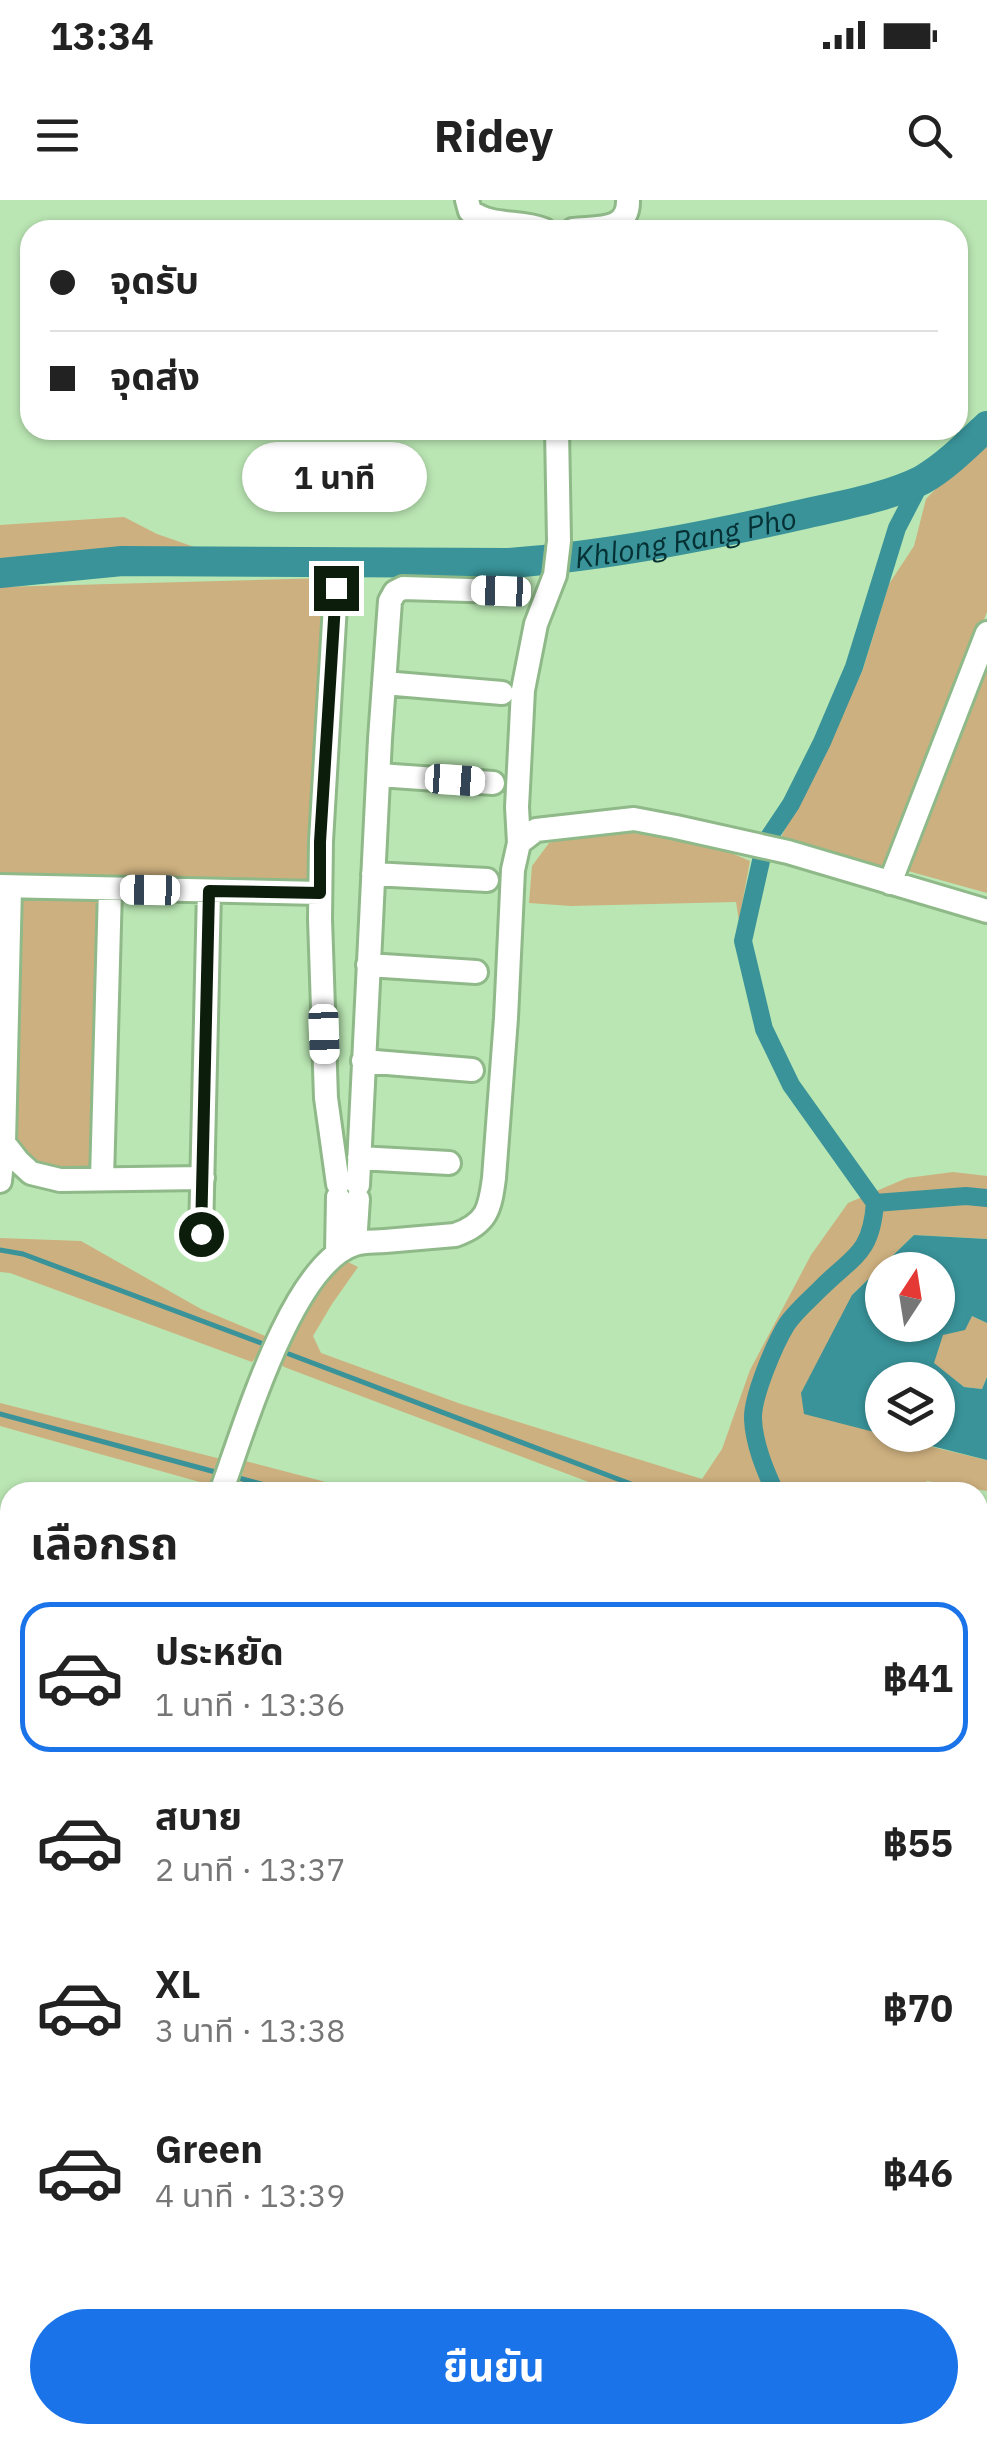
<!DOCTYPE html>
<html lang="th">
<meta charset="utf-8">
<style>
:root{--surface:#fff;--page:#f2f2f2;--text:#222;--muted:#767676;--line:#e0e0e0;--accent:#1a73e8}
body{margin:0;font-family:"IBM Plex Sans","Noto Sans Thai",sans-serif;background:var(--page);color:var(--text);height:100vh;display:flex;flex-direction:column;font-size:38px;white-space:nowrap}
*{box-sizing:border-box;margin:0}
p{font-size:32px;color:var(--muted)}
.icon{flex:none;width:55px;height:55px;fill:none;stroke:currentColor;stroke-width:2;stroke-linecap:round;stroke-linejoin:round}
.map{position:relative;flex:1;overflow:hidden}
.drawer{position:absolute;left:0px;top:1282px;width:988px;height:962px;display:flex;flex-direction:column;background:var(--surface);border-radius:30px 30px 0 0;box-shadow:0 2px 8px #0004}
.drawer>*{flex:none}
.banner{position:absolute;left:20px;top:20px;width:948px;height:220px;border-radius:30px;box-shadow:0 2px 8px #0004;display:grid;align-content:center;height:220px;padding:0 30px;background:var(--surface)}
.needle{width:65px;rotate:12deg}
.buttons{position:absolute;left:865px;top:1052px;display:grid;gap:20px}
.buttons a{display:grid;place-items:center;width:90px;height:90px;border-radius:50%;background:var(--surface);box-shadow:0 2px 8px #0004;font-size:50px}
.end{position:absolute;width:45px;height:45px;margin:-22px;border:12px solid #0d1d0b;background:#fff;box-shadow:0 0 0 5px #fff}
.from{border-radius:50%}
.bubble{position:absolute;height:70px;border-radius:35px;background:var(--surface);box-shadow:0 2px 8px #0004;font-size:32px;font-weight:700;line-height:70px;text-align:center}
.car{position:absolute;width:30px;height:60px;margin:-30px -15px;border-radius:12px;box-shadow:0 0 8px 2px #0007;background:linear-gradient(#fff 24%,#345 0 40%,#fff 0 76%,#345 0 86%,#fff 0)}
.banner b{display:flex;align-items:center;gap:35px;height:95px;font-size:38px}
.banner b+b{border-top:2px solid var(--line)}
.banner i{width:25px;height:25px;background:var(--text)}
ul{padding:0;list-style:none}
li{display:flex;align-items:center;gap:30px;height:150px;margin:0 20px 15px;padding:0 10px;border:5px solid transparent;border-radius:30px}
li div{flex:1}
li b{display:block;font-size:38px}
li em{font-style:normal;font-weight:700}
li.current{border-color:var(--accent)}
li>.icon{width:90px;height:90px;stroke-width:1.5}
h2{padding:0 30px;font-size:45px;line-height:120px}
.action{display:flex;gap:20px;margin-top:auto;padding:20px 30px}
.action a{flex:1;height:115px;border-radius:60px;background:var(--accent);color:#fff;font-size:40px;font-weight:700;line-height:115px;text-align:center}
.status{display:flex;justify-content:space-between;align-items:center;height:70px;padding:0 50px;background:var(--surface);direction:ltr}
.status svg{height:28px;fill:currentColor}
header{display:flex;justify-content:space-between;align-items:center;height:130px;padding:0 30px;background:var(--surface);font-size:45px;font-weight:700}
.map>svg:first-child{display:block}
.green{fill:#cdb07f}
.water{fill:#399399;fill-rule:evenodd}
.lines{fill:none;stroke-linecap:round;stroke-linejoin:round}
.stream{stroke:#399399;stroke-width:5}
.canal{stroke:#399399;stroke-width:18}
.river{stroke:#399399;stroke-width:30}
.minor-casing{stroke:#8fb988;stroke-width:28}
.minor{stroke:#fff;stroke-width:22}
.route{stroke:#0d1d0b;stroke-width:12}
.labels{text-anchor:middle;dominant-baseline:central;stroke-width:9;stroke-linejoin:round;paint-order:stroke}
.water-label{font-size:30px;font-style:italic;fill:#053134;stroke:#c7f3c0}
</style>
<div class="status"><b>13:34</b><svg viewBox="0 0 49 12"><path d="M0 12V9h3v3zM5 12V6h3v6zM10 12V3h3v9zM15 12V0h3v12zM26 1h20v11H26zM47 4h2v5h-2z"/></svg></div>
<header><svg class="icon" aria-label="menu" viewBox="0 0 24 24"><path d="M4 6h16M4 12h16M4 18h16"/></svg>Ridey<svg class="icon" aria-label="search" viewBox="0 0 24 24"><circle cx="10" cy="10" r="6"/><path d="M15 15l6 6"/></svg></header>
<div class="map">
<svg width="987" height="2244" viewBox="0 0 987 2244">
<rect width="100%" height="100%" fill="#bae6b3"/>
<!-- green -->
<path class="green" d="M987,236V412L886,667L780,639L830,541L863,469L889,384L914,346L926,299Z
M124,317L157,334L203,350L0,365V325Z
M326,378L329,384L311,681L0,675V387Z
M987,463V693L908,671L923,623Z
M607,630L703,641L750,661L739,721L736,702L571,706L529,703L532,666L549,643Z
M17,696L102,697L93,971C49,966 34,971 10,928Z
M953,972L987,976V1039L914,1035L852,1095L882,1235L987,1260V1291L927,1281L921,1292H615L284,1167L278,1161L321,1081L346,1061L358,1067L332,1104L313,1136L321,1153L461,1204L702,1279L722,1249L750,1170L811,1055L848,1003L907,978Z
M0,1038L81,1041L201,1109L270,1138L252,1162L10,1073L0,1072Z
M972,1116L987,1123V1177L982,1189L964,1187L933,1164L942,1134Z
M0,1203L221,1259L214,1286L0,1226Z
M245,1261L364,1292H252L239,1289Z
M987,1611V1630L985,1635L987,1678L981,1685L978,1683V1633Z
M10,1914V1960L0,1967V1931Z
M987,2089V2176L978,2169V2092Z
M0,2229L10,2230V2235H85L70,2244H0Z"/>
<!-- water -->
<path class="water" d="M914,1035L987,1039V1123L972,1116L965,1130L943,1135L934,1163L964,1187L982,1189L987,1177V1260L888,1235H938V1180H882V1234L804,1214L801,1193L852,1095ZM882,1070H938V1125H882Z"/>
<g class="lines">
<!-- stream -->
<path class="stream" d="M0,1050L23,1054L261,1143
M289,1154L652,1292
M0,1214L219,1273
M235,1277L292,1292"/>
<!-- canal -->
<path class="canal" d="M875,1003L966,996L987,998
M775,1292C765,1270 754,1244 753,1219C752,1197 775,1143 787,1124C795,1112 808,1101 819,1090C852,1056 871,1056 875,1003L791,885L764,829L743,741L765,643L791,604L822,542L854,467L897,328L922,280
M505,2235L509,2244"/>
<!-- river -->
<path class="river" id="s1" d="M0,373L122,361L508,363C607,356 707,336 804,314C839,306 889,297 922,280C945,267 967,245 987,226"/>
<!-- minor casing -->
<g class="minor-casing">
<path id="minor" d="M467,0L470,11C492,28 520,20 544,30
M573,30C597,27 629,32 628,0
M336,388L321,641L320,719L326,898L338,984
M384,483L502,493
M379,575L493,583
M519,643L517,607L523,490L536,424L555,375L559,341L557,230
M373,674L487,680
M890,683L987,433
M0,686L320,693
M368,765L476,772
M363,861L472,870
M0,942L4,943L18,961L31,973L60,980L203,978
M359,958L449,963
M102,979L110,689
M0,981L4,943L10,687
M358,985L380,539L390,401L395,392L403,388L501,391
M201,1034L209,691
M355,1044L358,999
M337,1053L338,997
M221,1292C243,1233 291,1064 355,1044C364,1041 375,1042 385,1041C409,1039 432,1037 455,1035C487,1024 490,1009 494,978L506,818L513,670L519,643L536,630L634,619L676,627L788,652L987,711
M0,1455L10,1457
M0,1700L10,1702
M0,1786L10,1789
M978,1861L987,1859
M0,1912L10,1890
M978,2054L986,2073
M978,2180L987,2192
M118,2235L125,2244
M359,2235L365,2244
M649,2235L656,2244
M768,2235L775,2244
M894,2235L902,2244
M234,2244L251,2235
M450,2244L464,2235
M568,2244L582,2235
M941,2244L950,2235"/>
</g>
<!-- minor -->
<use href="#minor" class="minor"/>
</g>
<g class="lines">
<!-- route -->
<path class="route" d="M201,1034L209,691L320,693V642L336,388"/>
</g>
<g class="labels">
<!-- water labels -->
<g class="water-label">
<text stroke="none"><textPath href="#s1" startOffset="688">Khlong Rang Pho</textPath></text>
</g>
</g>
</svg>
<div class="buttons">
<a><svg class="needle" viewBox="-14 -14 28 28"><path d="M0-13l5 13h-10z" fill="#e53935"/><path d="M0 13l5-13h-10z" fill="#767676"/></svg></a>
<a><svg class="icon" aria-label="layers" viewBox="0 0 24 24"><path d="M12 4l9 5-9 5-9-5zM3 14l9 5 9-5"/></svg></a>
</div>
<i class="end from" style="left:201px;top:1034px"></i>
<i class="end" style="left:336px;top:388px"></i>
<div class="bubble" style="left:242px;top:242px;width:185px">1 นาที</div>
<i class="car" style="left:501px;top:391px;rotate:272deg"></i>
<i class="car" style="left:455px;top:580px;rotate:94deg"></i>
<i class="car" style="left:150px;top:690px;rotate:271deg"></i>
<i class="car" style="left:324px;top:834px;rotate:178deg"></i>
<div class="banner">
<b><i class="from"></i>จุดรับ</b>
<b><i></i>จุดส่ง</b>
</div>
<section class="drawer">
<h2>เลือกรถ</h2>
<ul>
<li class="current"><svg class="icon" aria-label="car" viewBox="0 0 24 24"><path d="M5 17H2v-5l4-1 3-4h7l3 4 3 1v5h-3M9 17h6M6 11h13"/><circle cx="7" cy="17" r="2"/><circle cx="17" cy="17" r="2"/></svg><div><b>ประหยัด</b><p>1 นาที · 13:36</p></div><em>฿41</em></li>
<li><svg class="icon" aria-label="car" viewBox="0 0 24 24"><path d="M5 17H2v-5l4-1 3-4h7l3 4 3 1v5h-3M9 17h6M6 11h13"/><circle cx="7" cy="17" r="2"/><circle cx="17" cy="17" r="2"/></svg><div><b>สบาย</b><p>2 นาที · 13:37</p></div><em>฿55</em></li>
<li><svg class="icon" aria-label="car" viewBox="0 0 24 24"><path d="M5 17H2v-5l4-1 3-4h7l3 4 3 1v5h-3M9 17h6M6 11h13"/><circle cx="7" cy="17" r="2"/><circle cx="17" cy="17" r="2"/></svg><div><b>XL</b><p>3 นาที · 13:38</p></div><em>฿70</em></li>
<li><svg class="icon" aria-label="car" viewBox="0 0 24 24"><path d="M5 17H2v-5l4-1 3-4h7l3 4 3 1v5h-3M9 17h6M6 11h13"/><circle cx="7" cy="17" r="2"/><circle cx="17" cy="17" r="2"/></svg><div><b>Green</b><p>4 นาที · 13:39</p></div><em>฿46</em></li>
</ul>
<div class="action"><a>ยืนยัน</a></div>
</section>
</div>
